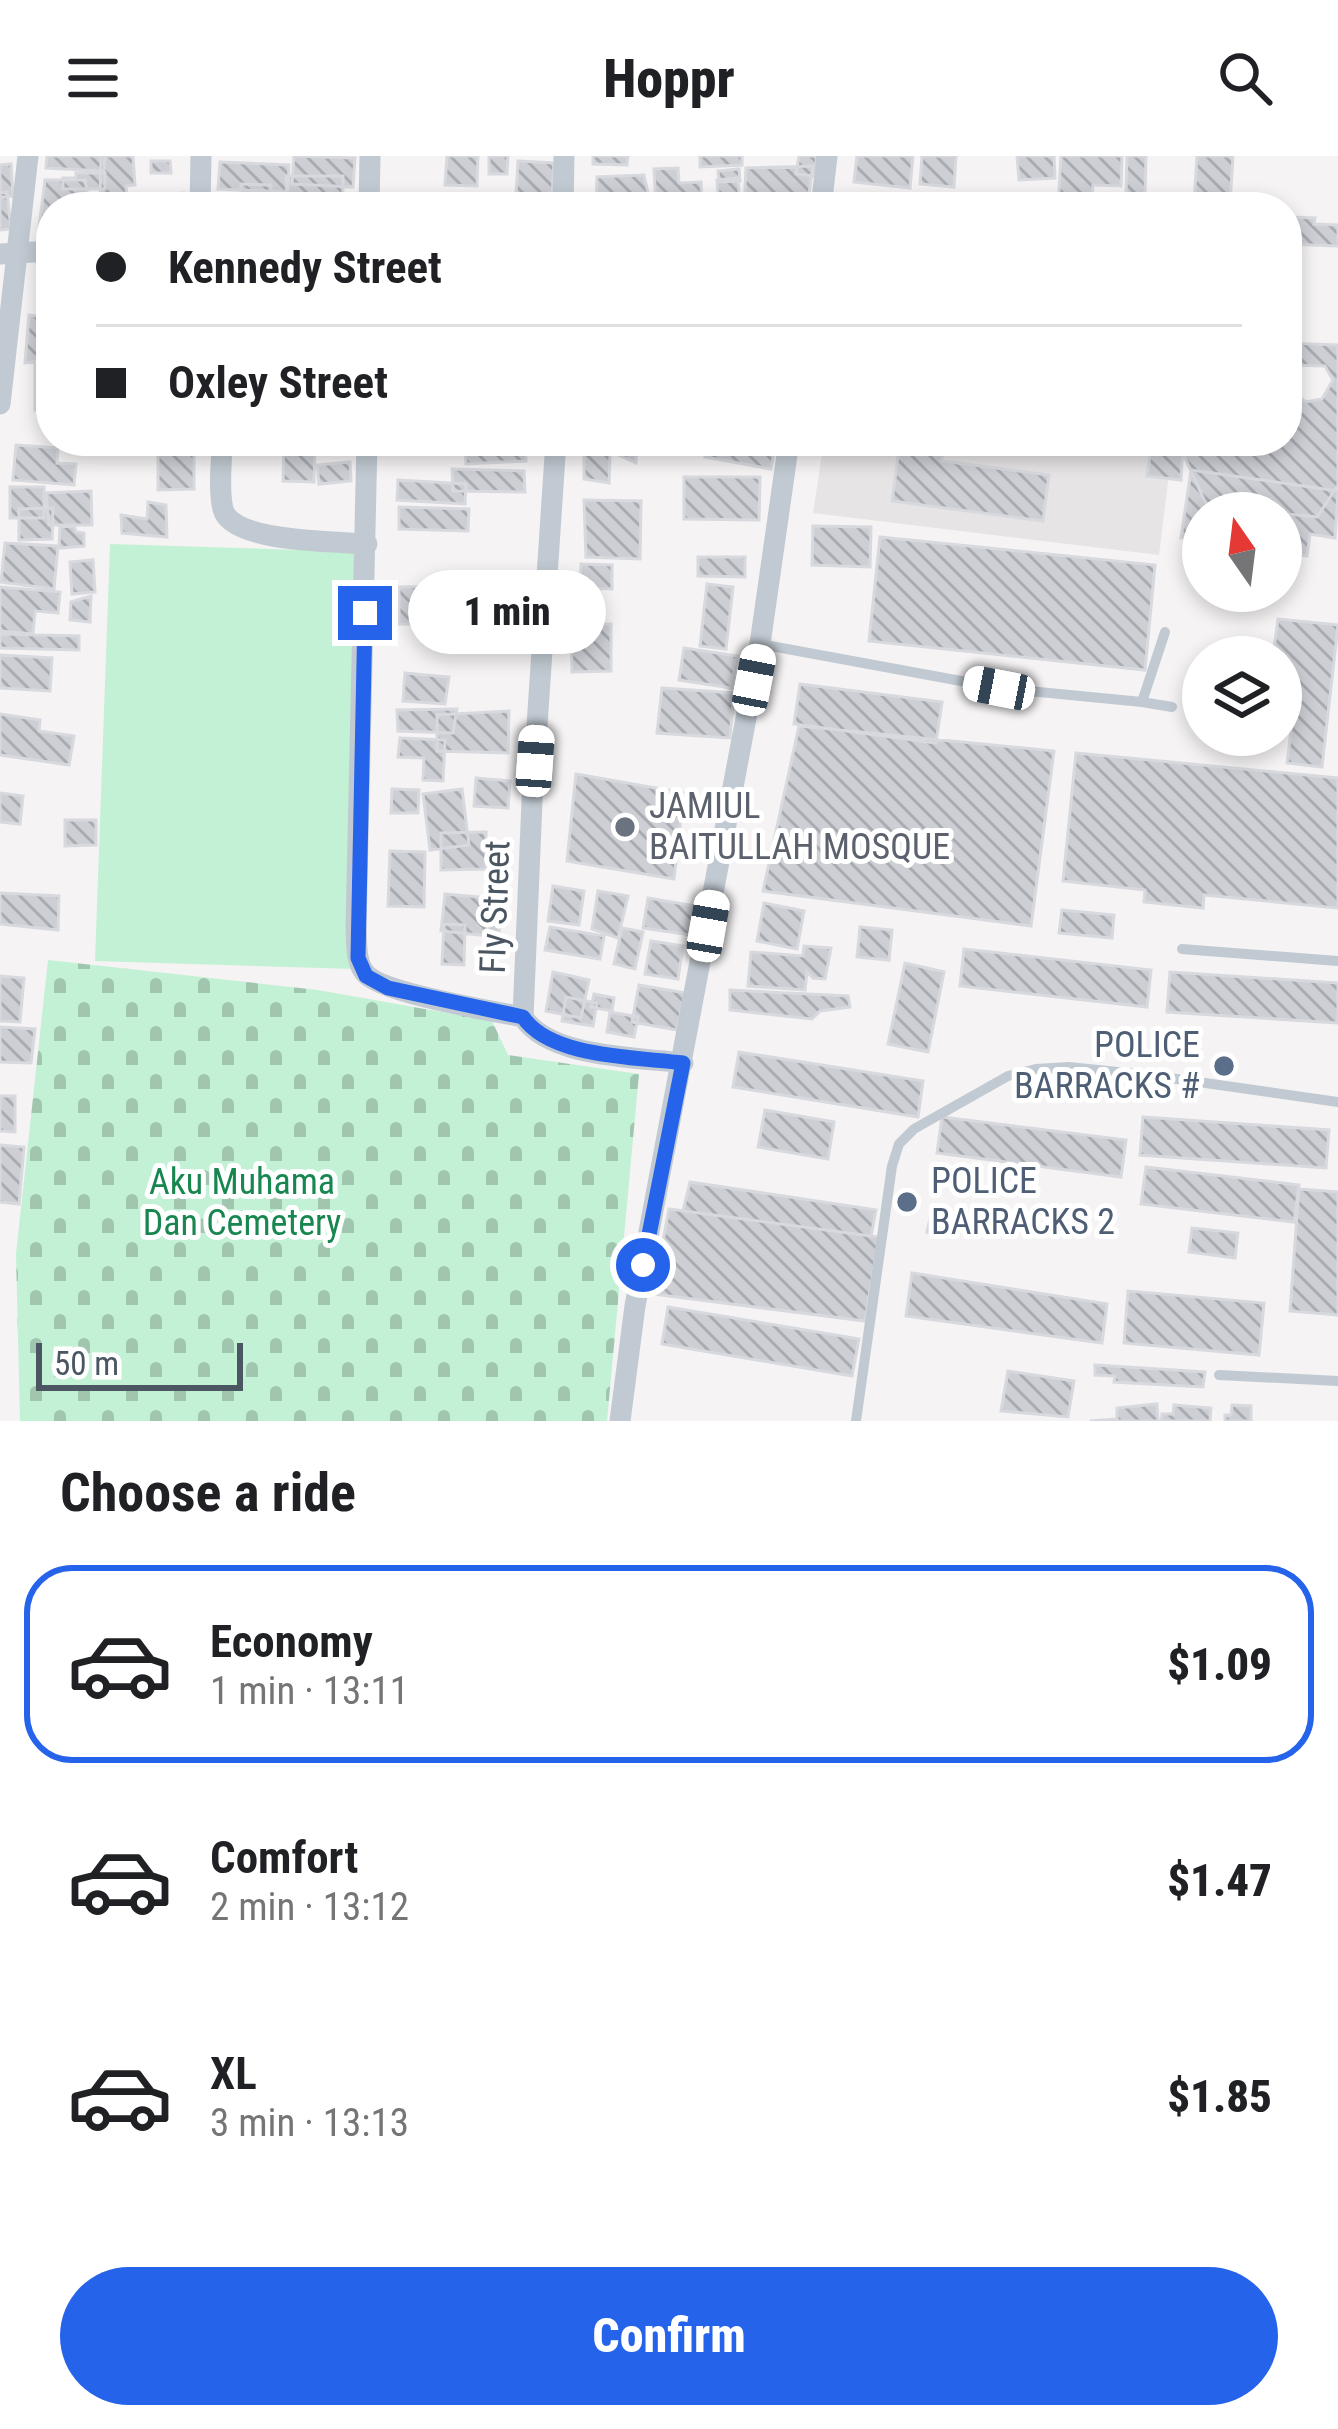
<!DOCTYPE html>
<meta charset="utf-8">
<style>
:root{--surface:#fff;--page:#f2f2f2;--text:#202124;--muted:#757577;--line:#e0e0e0;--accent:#2563eb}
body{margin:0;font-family:"Roboto Condensed",sans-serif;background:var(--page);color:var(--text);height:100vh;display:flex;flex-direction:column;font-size:45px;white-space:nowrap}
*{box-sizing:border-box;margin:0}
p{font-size:39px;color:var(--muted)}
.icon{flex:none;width:66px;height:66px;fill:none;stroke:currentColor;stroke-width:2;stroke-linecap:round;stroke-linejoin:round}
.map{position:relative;height:1265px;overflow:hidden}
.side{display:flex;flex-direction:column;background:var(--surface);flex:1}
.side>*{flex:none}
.guide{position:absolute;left:36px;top:36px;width:1266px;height:264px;border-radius:48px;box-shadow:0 6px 18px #0003;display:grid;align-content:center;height:264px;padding:0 60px;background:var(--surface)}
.needle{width:78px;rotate:346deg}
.fabs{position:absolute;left:1182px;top:336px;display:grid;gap:24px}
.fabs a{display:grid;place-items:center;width:120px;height:120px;border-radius:50%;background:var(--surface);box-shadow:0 6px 18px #0003;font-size:60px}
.scale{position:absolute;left:36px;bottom:30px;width:207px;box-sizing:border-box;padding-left:12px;border:6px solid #4a5661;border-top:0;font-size:33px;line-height:42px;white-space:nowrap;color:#4a5661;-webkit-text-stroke:9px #fff;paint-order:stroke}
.end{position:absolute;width:54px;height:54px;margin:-27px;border:15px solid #2563eb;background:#fff;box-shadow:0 0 0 6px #fff}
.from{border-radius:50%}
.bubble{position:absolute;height:84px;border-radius:42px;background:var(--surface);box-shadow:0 6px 18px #0003;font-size:39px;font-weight:800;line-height:84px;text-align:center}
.car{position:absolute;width:36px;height:72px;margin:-36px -18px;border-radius:15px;box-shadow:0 0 9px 3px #0007;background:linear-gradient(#fff 24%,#345 0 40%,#fff 0 76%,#345 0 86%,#fff 0)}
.guide b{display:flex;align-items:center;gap:42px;height:114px;font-size:45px}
.guide b+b{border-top:3px solid var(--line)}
.guide i{width:30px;height:30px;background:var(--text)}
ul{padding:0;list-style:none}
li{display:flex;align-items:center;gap:36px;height:198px;margin:0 24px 18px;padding:0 36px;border:6px solid transparent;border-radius:48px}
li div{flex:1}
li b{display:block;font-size:45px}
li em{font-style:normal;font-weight:800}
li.active{border-color:var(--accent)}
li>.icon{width:108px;height:108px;stroke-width:1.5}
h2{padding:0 60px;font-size:54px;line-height:144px}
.cta{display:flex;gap:24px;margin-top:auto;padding:24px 60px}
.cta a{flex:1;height:138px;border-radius:72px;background:var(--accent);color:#fff;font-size:48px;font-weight:800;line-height:138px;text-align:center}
header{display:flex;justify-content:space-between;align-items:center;height:156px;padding:0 60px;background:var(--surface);font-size:54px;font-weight:800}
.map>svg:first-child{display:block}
.education{fill:#e6e4e5}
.grass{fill:#c3f1d5}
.cemetery{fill:url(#cemetery-stones)}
.building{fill:url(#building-back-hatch);stroke:#d7d9de;stroke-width:3}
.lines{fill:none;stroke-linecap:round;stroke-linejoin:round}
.lane{stroke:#c1cad2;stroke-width:10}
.street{stroke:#c1cad2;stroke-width:21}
.route{stroke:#2563eb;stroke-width:15}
.worship-dot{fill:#6b7280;stroke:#fff;stroke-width:4.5}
.service-dot{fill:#5c6f8a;stroke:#fff;stroke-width:4.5}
.labels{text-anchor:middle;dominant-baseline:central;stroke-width:10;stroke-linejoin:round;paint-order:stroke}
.worship-label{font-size:36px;fill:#5b616d;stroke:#fff;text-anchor:start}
.street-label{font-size:36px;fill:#4a5661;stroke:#fff}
.service-label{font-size:36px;fill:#4e5e75;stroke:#fff;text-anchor:end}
.park-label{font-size:36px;fill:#17864f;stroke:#fff}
</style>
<header><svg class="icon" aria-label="menu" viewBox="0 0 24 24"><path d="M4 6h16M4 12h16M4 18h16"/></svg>Hoppr<svg class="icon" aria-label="search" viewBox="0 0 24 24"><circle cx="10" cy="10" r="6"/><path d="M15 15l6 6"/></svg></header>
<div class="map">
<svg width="1338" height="1265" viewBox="0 0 1338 1265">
<defs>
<pattern id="cemetery-stones" width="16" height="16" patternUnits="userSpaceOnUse" patternTransform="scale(3)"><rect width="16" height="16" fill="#c3f1d5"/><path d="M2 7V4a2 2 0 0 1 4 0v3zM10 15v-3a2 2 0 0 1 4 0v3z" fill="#a0c6b0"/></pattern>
<pattern id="building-back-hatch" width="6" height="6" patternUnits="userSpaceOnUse" patternTransform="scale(3)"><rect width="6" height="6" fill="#cdcfd5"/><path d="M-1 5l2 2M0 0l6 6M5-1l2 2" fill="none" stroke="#a8abb0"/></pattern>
</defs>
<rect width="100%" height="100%" fill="#f5f3f3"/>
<!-- education -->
<path class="education" d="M824,285H1173L1159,399L813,357Z"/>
<!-- grass -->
<path class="grass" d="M110,388L370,396L355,813L95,805Z"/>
<!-- cemetery -->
<path class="cemetery" d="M48,804L318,834L492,865L508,899L639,918L607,1265H20L16,1098Z"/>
<!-- building -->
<path class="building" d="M47,0H105L104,15L46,12Z
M101,0H133L135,29L126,30L128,51H85L84,43L100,42Z
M294,0L355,2L353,31L292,28Z
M447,0H478L477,30L445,29Z
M489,0H508L507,18H489Z
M593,0H628L627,9L593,8Z
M700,0H742V9L700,11Z
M799,0H817L814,20L796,18Z
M857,0H913L910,32L854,26Z
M922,0H956L954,31L920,28Z
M1017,0H1054L1055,22L1019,24Z
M1061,0H1122L1121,30L1093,29L1091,51H1058Z
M1127,0H1146L1145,38H1126Z
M1197,0H1233L1230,49L1194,48Z
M151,5H170L171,17H151Z
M518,5L554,7L552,40L516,38Z
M220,6L289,9L288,36L218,33Z
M11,8L13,40L0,41V9Z
M813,10L807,51H744L746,12Z
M678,12L679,27L701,26L702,51H656L654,13Z
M739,13L740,25L719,26L718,15Z
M76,17H105V33H63V22H76Z
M644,19L651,51H596L597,21Z
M286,20H343V51H287Z
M738,22L740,51H719L717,24Z
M45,24H85L90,51H51V70L39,71Z
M241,28L271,29L270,51H240Z
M7,36L11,73L0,74V37Z
M184,37L185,51H154L153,39Z
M472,40L504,41L503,51H472Z
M1287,61L1315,62L1314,68L1338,69V90L1287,88Z
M29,159L51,162V203L25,207Z
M1287,187L1338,189V329L1317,361L1207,350L1181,293L1182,285H1287V241L1298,240L1306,246L1322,243L1333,224L1325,210L1287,209Z
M51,205V255L35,254V207Z
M158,285H194V333L158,334Z
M284,285H315L314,326L283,325Z
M465,285H525L526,305L466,308Z
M597,285H637L636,307L597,289Z
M708,285H776L771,313L705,301Z
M900,285H945L942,305L1049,319L1043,365L892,345Z
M1152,285H1183L1181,324L1147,320Z
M16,289L58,292L57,307L76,308L74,329L13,324Z
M584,296L610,299L609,327L584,323Z
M350,306L351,325L319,328L317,309Z
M452,313L524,315L525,336L453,335Z
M1191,314L1338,335L1335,382L1310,378L1307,400L1281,397V357H1203V385L1181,382Z
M684,321H760L759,364L684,363Z
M398,324L466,328L465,348L397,344Z
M10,331H44V362H10Z
M91,335L92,369H49L46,337Z
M584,344L641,345L640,403L586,401Z
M148,346L166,349L167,381L122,377L121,359L147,363Z
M399,351L469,353L468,375L399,373Z
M53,352L52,383L19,384V353Z
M74,370L76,376L84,377V390L59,392L60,371Z
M813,370L871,371L870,411L812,409Z
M880,381L1155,409L1145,514L869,485Z
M5,387L58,390L54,433L1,426Z
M698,401H745V421L698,420Z
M93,404L95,436L72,438L70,406Z
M581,408L612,409V433L580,432Z
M707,428L733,431L726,493L700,490Z
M462,430V454H441V469L399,468V431Z
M0,431L60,436L58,457L35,455L33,478L0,475Z
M91,440L90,466L70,464L71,446Z
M1278,463L1338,469L1322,611L1287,607L1295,542L1281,540V501H1233L1234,495L1273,499Z
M611,468V515L572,516L571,469Z
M0,478L79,480V494L0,492Z
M684,492L737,500L731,532L679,524Z
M0,499L52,502L50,535L0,532Z
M405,517L449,521L445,548L403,545Z
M800,528L942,546L936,587L794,568Z
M662,532L734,537L730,582L657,577Z
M457,553L453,577L398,575L397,554Z
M509,555L508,597L437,595V559Z
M0,558L40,564L39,575L74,580L69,609L0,599Z
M799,570L1054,595L1031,770L763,735Z
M400,582L445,584L443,625L423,624L424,602L398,601Z
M1076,597L1338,622V752L1204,739L1203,752L1144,746L1145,734L1063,725Z
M576,618L684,637L674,723L567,705Z
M476,622L510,625L508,652L474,650Z
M392,633L419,634L418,657H391Z
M462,633L469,689L430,694L423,638Z
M0,637L23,640L20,668L0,666Z
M65,664H96V689L65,690Z
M486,676V713L441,714V677Z
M390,695L425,696L424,751L388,750Z
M553,730L584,735L579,769L548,765Z
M598,735L628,740L618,782L592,773Z
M0,737L59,740L58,774L0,768Z
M445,738L502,743L499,781L441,775Z
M648,742L695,750L691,779L643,772Z
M764,747L804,755L797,793L757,785Z
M1062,754L1114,759L1112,782L1059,777Z
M444,768L465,769L464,809L442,808Z
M550,771L604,780L600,803L545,794Z
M860,771L892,774L889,804L857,801Z
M622,772L643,776L635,813L614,808Z
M651,785L683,790L678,823L645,818Z
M804,790L831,792L825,823L813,822L807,816L805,834L748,830L751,796L803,800Z
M964,793L1151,814L1147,851L960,830Z
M905,807L944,816L928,896L888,888Z
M553,816L589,824L581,862L546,855Z
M1170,816L1338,827V867L1167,856Z
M0,820L24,822L20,866L0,865Z
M639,829L685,837L677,874L632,866Z
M730,834L848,840L850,851L820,855L812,863L730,854Z
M594,838L614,842L612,855L591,851Z
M566,841L597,847L593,870L562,865Z
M610,856L638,861L634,881L607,876Z
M0,871L35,873L31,907L0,906Z
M739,896L923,925L918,961L733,931Z
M0,940H15V976L0,975Z
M765,954L834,966L828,1003L758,991Z
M942,961L1126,984L1121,1021L937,997Z
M1143,961L1329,974L1326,1012L1140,999Z
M0,989L24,991L19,1048L0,1046Z
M1146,1011L1299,1029L1294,1066L1141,1048Z
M690,1026L876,1054L871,1080L683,1055Z
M1299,1033L1338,1036V1159L1290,1155Z
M669,1053L879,1081L865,1165L653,1138Z
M932,1054L955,1059L948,1080L927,1076Z
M1192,1072L1238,1077L1235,1102L1189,1096Z
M912,1117L1107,1148L1102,1187L906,1160Z
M1128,1135L1264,1147L1259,1199L1124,1187Z
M668,1151L859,1183L852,1220L662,1188Z
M1095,1209L1205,1216L1203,1231L1114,1226L1115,1220L1095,1219Z
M1008,1215L1074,1225L1068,1261L1001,1255Z
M1157,1248L1158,1265H1090L1117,1263V1252Z
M1174,1249L1211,1252L1210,1265H1161L1162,1258H1173Z
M1232,1249L1251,1250V1265H1225V1259H1231Z"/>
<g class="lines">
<!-- lane -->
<path class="lane" d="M1165,476L1142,546L1172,551
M760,488L999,532L1142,546
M1182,793L1338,805
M1219,1219L1338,1225
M856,1265L892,1010L899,988L914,973L1008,920L1036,913L1069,911L1156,920L1338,946"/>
<!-- street -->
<path class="street" d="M200,51L201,0
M369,51L370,0
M563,51L564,0
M821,51L827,0
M0,98L51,95
M0,248L28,0
M222,285C222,306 218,333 223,353C231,387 336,385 367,388
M367,285L356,770C357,785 355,805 365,817C380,837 493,855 523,861C549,902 637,901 683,907
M523,861L532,645L556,285
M620,1265L635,1150L760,488L789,285"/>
</g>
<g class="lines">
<!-- route -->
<path class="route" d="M365,457L358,802L366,820L388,832L523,861C550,902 637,901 683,907L643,1109"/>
</g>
<!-- markers -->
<circle class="worship-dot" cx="625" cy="671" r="12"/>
<g class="service-dot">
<circle cx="1224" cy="910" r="12"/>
<circle cx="907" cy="1046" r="12"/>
</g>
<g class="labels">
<!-- worship labels -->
<g class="worship-label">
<text x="649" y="650">JAMIUL<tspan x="649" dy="41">BAITULLAH MOSQUE</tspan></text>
</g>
<!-- street labels -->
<g class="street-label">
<text transform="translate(495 751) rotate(-88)">Fly Street</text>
</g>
<!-- service labels -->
<g class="service-label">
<text x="1200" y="889">POLICE<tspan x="1200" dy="41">BARRACKS #</tspan></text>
<text x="931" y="1025" text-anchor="start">POLICE<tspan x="931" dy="41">BARRACKS 2</tspan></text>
</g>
<!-- park labels -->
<g class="park-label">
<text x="242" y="1026">Aku Muhama<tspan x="242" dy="41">Dan Cemetery</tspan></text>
</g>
</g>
</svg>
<div class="fabs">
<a><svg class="needle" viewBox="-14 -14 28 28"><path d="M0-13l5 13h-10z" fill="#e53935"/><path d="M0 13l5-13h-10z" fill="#757577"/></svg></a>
<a><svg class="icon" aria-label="layers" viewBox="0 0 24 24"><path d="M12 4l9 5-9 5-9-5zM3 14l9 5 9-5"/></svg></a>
</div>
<div class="scale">50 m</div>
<i class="end from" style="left:643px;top:1109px"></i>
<i class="end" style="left:365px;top:457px"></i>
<div class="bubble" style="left:408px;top:414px;width:198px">1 min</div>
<i class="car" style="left:754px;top:524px;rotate:11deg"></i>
<i class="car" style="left:999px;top:532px;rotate:281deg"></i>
<i class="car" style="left:535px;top:605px;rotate:4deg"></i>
<i class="car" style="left:708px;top:770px;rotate:10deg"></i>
<div class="guide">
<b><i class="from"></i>Kennedy Street</b>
<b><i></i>Oxley Street</b>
</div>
</div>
<section class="side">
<h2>Choose a ride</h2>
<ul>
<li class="active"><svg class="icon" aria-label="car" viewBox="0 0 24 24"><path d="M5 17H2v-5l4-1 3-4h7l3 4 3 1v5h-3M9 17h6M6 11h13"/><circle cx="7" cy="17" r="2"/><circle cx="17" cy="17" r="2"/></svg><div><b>Economy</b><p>1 min · 13:11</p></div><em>$1.09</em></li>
<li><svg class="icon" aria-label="car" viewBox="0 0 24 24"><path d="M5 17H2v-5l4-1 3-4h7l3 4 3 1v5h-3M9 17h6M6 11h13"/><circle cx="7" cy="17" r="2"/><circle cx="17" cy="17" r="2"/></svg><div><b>Comfort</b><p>2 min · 13:12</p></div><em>$1.47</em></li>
<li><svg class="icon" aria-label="car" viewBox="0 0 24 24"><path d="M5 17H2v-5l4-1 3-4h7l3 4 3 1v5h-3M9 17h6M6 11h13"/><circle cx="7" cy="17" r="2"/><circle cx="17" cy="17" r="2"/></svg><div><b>XL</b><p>3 min · 13:13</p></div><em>$1.85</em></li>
</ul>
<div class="cta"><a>Confirm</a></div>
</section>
